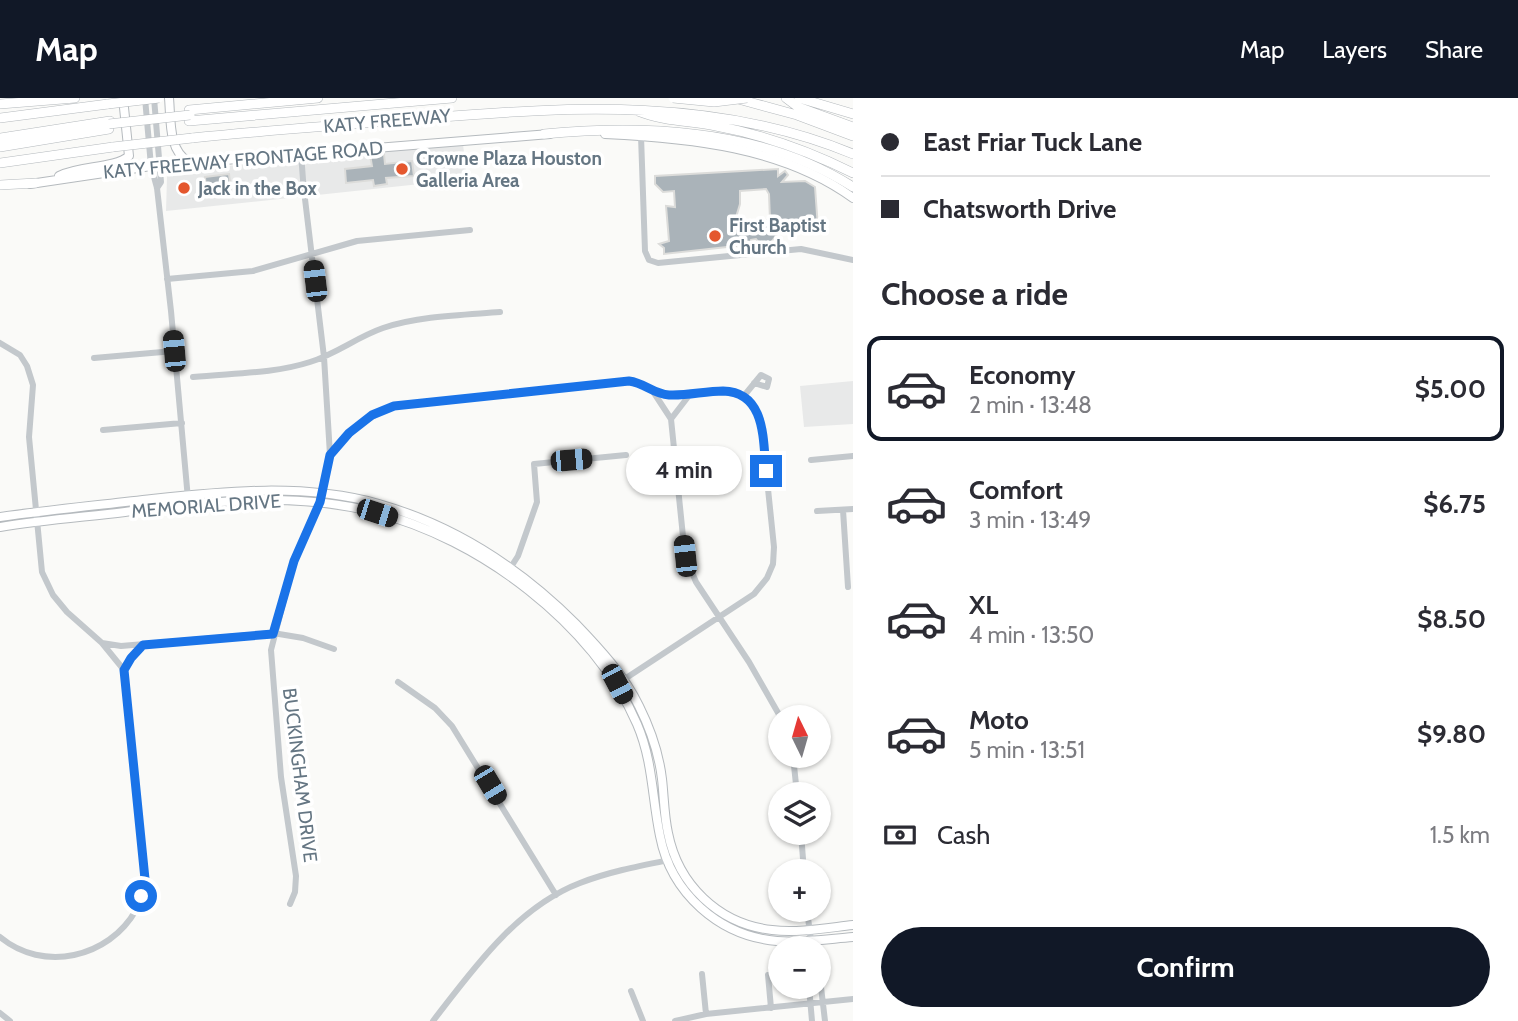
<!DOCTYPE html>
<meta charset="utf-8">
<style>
:root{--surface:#fff;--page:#f2f2f3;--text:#2b2b33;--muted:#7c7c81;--line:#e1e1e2;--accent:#111827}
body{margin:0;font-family:Cabin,sans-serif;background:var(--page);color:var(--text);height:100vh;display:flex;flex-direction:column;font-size:26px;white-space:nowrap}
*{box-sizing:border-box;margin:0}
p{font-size:23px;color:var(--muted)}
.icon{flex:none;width:38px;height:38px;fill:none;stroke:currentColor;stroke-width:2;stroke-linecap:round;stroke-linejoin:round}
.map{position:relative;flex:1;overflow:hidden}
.side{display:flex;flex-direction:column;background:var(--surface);width:665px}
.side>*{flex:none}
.banner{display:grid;align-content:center;height:154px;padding:0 28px;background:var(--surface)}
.needle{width:46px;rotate:355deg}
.tools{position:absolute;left:768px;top:607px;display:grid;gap:14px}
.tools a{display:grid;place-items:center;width:63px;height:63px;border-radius:50%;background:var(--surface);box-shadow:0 2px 5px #0004;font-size:35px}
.end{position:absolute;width:32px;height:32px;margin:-16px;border:9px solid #1a73e8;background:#fff;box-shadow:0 0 0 4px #fff}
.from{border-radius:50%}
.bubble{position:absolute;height:49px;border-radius:24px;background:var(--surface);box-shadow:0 2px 5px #0004;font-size:23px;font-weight:700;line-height:49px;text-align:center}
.car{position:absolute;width:21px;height:42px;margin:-21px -10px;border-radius:9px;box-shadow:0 0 5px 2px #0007;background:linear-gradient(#222 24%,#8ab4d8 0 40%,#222 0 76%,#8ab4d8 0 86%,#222 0)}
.banner b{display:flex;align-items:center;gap:24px;height:66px;font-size:26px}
.banner b+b{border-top:2px solid var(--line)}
.banner i{width:18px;height:18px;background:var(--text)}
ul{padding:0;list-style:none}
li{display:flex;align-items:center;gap:21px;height:105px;margin:0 14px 10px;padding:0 14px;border:4px solid transparent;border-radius:14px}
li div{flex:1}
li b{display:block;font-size:26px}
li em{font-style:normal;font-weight:700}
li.on{border-color:var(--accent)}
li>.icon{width:63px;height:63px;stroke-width:1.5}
h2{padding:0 28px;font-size:32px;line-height:84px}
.pay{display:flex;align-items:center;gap:18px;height:77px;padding:0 28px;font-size:26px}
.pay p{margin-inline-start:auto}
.action{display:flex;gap:14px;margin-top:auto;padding:14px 28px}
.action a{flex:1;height:80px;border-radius:42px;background:var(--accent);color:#fff;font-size:28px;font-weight:700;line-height:80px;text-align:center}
header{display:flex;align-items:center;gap:42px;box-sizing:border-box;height:98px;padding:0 35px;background:var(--accent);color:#fff}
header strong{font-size:33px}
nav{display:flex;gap:38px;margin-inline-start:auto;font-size:24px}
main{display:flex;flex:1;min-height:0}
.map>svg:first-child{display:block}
.built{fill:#e8e9e9}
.building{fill:#aab3b9;stroke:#dcdcda;stroke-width:2;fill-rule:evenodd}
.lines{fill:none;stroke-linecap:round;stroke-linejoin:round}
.major-casing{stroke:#b5babe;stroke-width:10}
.highway-casing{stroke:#b4b9bd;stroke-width:10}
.minor{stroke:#c3c8cc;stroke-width:6}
.major{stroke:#fff;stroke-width:8}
.highway{stroke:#fff;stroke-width:9}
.highway-bridge-casing{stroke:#b4b9bd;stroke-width:10;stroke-linecap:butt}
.highway-bridge{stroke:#fff;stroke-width:9}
.route{stroke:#1a73e8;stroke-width:9}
.poi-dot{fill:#e4572e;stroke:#fff;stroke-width:2.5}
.labels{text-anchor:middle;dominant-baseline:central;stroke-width:7;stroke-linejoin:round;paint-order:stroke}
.street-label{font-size:19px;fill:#657683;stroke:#fff}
.poi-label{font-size:19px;font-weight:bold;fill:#657683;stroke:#fff;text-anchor:start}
</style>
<header>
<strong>Map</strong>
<nav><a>Map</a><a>Layers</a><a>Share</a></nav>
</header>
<main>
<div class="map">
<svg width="853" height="923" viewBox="0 0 853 923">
<rect width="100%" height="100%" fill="#fafaf8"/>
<!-- built -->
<path class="built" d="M463,46L467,81L166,113L167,79L172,73Z
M853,283V326L804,329L800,288Z"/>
<!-- building -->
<path class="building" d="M384,56L385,66L412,63L414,78L386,80L387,86L374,88L373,82L346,85L345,71L372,68L370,57Z
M778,71V78L785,73L788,77L782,84L805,83L815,89L818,130L781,131L770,146H760L756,141L751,142L749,146L744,147L741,143L736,148L664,156V150L659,146L669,143L666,108L675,109L674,93L663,94L655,86V78ZM766,91L769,96L770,122L747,123L734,126L740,106V93Z
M229,76L231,91L206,94L205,79Z"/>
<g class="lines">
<!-- major casing -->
<g class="major-casing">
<path id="major" d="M169,0C171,21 168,53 189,64
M605,36C689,40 783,49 853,100
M59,78C80,67 114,71 129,58L123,0
M30,86L151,68L550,36
M0,419C50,412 101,407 152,401C228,393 304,385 379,406C456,428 520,470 576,526C600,551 624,577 639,608C650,630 659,656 662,681C664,698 664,717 668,735C678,786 718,826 772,832C798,835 826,830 853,827
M0,429C41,422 83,419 125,414C208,404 291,393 374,414C479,440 594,526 637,626C653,663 652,700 660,738C671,795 719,838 777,843C802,845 828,841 853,839"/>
</g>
<!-- highway casing -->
<g class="highway-casing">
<path id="highway" d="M786,0L798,9L853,29
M799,0L853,16
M738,1L797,17L853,38
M0,6L75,0
M189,12L318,0
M638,13C663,23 690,23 716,28C765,37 809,53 853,75
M0,20L108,6
M189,23L452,0
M544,36C646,26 764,32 853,89
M0,40L110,23
M192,40C271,32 351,26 430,20C573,8 719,0 853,56
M0,49L109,31
M0,65L113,49
M0,87L36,85"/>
</g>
<!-- minor -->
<path class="minor" d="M145,0L151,68L157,90L171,213L188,401
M154,0L161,84L157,90
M641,38L645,153L649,162L658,165L801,151L853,162
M301,55L304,95
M167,181L253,173L357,143L470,132
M0,245L20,257L27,268L33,287L29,339L42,474L53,497L67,514L102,545L121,548L273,535L303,540L334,551
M94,260L174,253
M193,279C231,275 273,276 310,264C336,256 357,239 383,230C419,218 462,217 500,214
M654,295L671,321L685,458L696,484L749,564L781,620
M743,299L761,277L769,281L767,289L754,285
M671,321L691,295
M103,332L182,325
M330,357C349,335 366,319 394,308L629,283C645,286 654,296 670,297C707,298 743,278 761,323L774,449L773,466L767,480L754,496L617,586
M811,362L853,358
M843,412L848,489
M817,413L853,411
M509,472L518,458L537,404L534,366L626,357
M124,572L131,560L143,547
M398,584L435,610L452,628L556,797
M793,658L797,696
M801,735L804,774
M290,806L295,794L296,778L281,679L271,552L294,463L320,404L330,357L324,259L305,101
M807,812L811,843L816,850
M0,839C43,875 109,860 136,812C141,803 143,791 145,781L124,572L102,545
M819,872L825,923
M702,876L706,916
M768,877L771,910
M809,889L812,923
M631,893L643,923
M0,915L10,923
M433,923C473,871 517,809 580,785C608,774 639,768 669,762
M675,923L706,916L853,901"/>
<!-- major -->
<use href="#major" class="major"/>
<!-- highway -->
<use href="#highway" class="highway"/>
<!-- highway-bridge casing -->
<g class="highway-bridge-casing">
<path id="highway-bridge" d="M673,0L714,4L747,0
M108,6L159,0
M109,26L190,17
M113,49L192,40"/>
</g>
<!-- highway-bridge -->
<use href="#highway-bridge" class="highway-bridge"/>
</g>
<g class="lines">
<!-- route -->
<path class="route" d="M141,798L145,781L124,572L131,560L143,547L273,536L294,463L320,404L330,357L349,335L372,317L394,308L629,283C645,285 653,296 669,297C687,298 705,293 723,293C766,294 763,342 766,373"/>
</g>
<!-- markers -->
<g class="poi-dot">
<circle cx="402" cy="71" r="7"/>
<circle cx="184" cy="90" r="7"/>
<circle cx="715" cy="138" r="7"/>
</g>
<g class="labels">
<!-- street labels -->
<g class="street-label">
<text transform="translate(387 23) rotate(-5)">KATY FREEWAY</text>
<text transform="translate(243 62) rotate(-5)">KATY FREEWAY FRONTAGE ROAD</text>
<text transform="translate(206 408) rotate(-4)">MEMORIAL DRIVE</text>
<text transform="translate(300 677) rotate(83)">BUCKINGHAM DRIVE</text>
</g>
<!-- poi labels -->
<g class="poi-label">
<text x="416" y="60">Crowne Plaza Houston<tspan x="416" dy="22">Galleria Area</tspan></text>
<text x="198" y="90">Jack in the Box</text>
<text x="729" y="127">First Baptist<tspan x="729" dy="22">Church</tspan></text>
</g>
</g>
</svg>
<div class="tools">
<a><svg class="needle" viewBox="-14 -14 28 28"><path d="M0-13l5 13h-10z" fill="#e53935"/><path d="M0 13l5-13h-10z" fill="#7c7c81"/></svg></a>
<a><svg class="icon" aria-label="layers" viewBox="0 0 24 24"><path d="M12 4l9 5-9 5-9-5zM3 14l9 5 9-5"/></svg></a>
<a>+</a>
<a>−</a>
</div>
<i class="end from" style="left:141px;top:798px"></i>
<i class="end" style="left:766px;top:373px"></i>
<div class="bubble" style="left:626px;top:348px;width:116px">4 min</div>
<i class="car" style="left:315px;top:183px;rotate:353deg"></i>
<i class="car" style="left:174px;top:253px;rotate:355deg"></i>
<i class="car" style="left:571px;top:362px;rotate:85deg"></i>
<i class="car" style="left:377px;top:415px;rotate:108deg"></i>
<i class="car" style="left:685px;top:458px;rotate:354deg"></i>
<i class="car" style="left:617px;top:586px;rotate:152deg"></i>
<i class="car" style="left:490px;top:687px;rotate:149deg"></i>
</div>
<section class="side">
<div class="banner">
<b><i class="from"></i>East Friar Tuck Lane</b>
<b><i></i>Chatsworth Drive</b>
</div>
<h2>Choose a ride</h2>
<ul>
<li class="on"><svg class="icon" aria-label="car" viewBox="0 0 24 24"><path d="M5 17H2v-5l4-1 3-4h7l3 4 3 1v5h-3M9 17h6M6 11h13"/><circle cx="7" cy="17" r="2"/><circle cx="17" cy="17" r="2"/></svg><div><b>Economy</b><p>2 min · 13:48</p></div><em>$5.00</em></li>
<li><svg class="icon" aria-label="car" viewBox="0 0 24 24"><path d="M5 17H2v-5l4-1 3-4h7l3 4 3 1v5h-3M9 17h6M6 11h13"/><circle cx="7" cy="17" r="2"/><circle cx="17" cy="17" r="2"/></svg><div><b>Comfort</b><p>3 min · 13:49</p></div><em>$6.75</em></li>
<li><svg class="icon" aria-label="car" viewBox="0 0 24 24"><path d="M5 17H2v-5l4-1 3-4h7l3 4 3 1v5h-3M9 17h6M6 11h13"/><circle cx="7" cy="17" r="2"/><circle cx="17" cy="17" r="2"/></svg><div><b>XL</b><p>4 min · 13:50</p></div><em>$8.50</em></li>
<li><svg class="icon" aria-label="car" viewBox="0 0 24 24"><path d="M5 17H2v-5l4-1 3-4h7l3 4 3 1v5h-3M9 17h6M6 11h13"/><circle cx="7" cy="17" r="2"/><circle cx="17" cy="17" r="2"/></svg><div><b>Moto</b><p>5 min · 13:51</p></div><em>$9.80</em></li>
</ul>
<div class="pay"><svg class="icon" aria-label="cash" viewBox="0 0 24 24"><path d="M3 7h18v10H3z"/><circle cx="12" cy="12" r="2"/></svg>Cash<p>1.5 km</p></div>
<div class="action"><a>Confirm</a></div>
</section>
</main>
